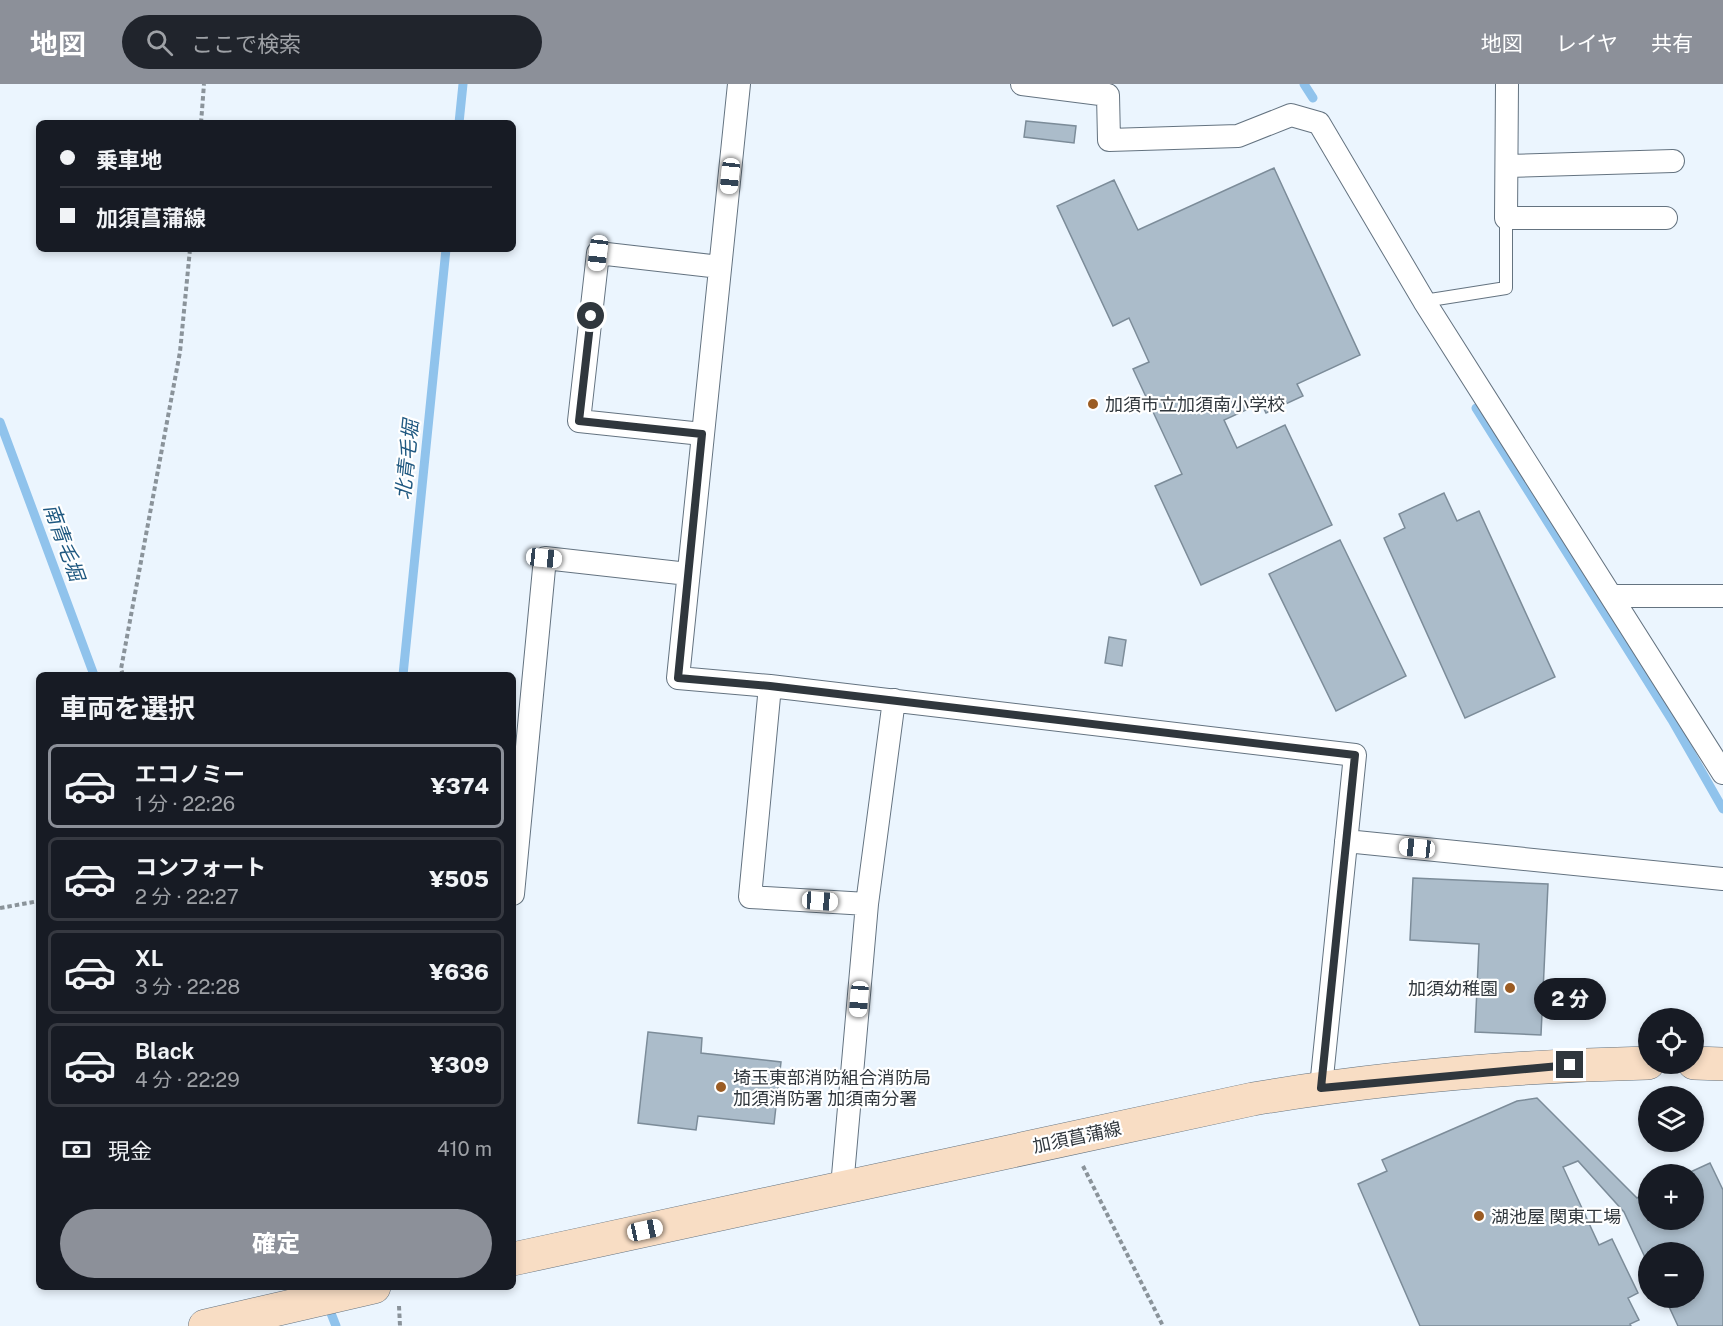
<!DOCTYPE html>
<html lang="ja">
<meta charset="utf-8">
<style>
:root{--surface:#171b24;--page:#20242c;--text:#f1f3f6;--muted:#9ea1a6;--line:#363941;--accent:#8c9099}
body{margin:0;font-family:"Public Sans","Noto Sans JP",sans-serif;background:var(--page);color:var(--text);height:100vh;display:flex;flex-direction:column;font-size:22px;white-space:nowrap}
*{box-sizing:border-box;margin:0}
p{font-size:20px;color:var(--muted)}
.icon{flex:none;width:33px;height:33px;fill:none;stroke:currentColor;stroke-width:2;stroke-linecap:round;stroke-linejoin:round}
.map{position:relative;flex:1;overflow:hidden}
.details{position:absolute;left:36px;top:588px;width:480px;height:618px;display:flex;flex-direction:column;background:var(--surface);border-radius:9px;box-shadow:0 3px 9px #0003}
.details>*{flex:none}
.banner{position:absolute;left:36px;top:36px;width:480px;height:132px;border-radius:9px;box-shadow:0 3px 9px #0003;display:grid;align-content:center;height:132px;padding:0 24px;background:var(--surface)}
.tools{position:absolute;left:1638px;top:924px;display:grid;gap:12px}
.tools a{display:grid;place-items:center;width:66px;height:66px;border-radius:50%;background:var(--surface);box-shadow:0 3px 9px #0003;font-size:30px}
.end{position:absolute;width:27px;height:27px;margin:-14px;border:8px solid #30373d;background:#fff;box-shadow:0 0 0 3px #fff}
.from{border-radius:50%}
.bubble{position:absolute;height:42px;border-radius:21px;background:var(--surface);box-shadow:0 3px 9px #0003;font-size:20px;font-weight:800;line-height:42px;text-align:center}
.car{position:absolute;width:18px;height:36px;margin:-18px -9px;border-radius:8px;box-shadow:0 0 4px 2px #0007;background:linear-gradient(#fff 24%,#345 0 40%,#fff 0 76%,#345 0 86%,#fff 0)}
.banner b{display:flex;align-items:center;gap:21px;height:57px;font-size:22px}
.banner b+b{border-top:2px solid var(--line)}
.banner i{width:15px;height:15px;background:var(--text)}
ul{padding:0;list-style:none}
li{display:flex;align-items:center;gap:18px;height:84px;margin:0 12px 9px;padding:0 12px;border:3px solid var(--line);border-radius:9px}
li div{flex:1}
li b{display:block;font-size:22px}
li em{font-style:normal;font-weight:800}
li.selected{border-color:var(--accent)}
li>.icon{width:54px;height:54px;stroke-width:1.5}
h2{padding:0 24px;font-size:27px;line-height:72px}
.pay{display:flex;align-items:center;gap:15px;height:66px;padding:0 24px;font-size:22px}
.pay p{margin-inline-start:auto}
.primary-button{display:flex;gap:12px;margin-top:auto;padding:12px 24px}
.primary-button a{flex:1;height:69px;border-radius:36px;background:var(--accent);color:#fff;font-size:24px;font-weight:800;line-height:69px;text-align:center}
header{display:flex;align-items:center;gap:36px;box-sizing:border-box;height:84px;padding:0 30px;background:var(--accent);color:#fff}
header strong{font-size:28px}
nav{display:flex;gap:33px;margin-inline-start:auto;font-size:21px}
.search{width:420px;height:54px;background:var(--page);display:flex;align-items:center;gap:15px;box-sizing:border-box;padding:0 21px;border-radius:33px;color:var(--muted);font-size:22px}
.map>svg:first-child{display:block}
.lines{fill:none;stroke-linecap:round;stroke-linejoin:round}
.stream{stroke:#90c3ec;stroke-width:9}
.building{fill:#abbcca;stroke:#7c8c99;stroke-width:1.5}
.service-casing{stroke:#647380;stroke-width:14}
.minor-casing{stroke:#647380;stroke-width:24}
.secondary-casing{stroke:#647380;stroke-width:34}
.path{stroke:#8a939a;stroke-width:4;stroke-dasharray:4.5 3;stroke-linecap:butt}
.service{stroke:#fff;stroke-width:12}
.minor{stroke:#fff;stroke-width:22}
.secondary{stroke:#f8ddc4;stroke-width:33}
.route{stroke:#30373d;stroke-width:8}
.poi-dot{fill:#9b5c23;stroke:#fff;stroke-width:2}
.labels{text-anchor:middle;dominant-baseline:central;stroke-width:4.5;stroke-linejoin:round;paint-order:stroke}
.poi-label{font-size:18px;fill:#30373d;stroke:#fff;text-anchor:start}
.street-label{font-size:18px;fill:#30373d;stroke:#fff}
.water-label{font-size:20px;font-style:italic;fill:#205981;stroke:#fff}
</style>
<header>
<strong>地図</strong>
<div class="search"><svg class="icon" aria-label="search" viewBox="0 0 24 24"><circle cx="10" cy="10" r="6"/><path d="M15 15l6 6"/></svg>ここで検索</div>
<nav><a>地図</a><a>レイヤ</a><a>共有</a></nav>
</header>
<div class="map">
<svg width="1723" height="1242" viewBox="0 0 1723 1242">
<rect width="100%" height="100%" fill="#ebf5fe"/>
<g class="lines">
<!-- stream -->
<path class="stream" d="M1304,0L1313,14
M459,39L463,0
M1476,324L1672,636L1723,725
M0,338L94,591
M403,591L446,165
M327,1219L336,1242"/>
</g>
<!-- building -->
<path class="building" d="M1026,37L1076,42L1074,59L1024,53Z
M1274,84L1360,271L1297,300L1303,312L1266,329L1261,319L1224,336L1237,364L1285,341L1332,441L1201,501L1155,402L1182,390L1133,285L1149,278L1129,234L1113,242L1057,122L1114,96L1138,146Z
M1444,409L1457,437L1479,427L1555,593L1465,634L1384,454L1405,444L1399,430Z
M1340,456L1406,592L1336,627L1269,490Z
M1109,553L1126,556L1122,582L1105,579Z
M1413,794L1548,800L1541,951L1475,948L1479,860L1410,856Z
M648,948L702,954L701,969L781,978L774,1040L698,1032L696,1046L638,1039Z
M1537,1014L1637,1114L1648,1108V1136H1694V1090H1686L1710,1079L1723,1106V1242H1678L1665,1214H1694V1168H1648V1180L1624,1128L1578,1077L1563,1083L1599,1161L1612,1155L1638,1209L1628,1214L1639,1236L1630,1240L1631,1242H1420L1358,1100L1387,1087L1382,1076L1517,1017Z"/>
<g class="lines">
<!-- service casing -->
<g class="service-casing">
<path id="service" d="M1424,217L1506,204V134"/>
</g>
<!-- minor casing -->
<g class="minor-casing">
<path id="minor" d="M739,0L678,594L770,602L1355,671L1321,1003
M1022,0L1108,11L1109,56L1238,52L1291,31L1319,39L1424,217L1723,689
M1507,0L1506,134H1666
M1507,82L1673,77
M702,350L579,337L598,169L720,183
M1611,512H1723
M770,602L750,813L867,820L842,1103
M1346,757L1723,795
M513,810L545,474L688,490
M867,820L894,616"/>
</g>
<!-- secondary casing -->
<g class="secondary-casing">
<path id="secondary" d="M1694,979L1723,980
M513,1175L1253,1015C1384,993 1516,982 1648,979
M205,1242L374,1203"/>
</g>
<!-- path -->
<path class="path" d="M201,39L204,0
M123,591L121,585L180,268L190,165
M0,824L39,817
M1083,1082L1163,1242
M399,1222L400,1242"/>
<!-- service -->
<use href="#service" class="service"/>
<!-- minor -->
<use href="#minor" class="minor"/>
<!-- secondary -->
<use href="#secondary" class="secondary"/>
</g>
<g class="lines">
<!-- route -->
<path class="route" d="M591,232L579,337L702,350L678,594L770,602L1355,671L1321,1004L1570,981"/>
</g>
<!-- markers -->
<g class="poi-dot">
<circle cx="1093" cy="320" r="6"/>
<circle cx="1510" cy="904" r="6"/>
<circle cx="721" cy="1003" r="6"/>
<circle cx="1479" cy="1132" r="6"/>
</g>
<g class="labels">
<!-- poi labels -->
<g class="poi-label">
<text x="1105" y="320">加須市立加須南小学校</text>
<text x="1498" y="904" text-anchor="end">加須幼稚園</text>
<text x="733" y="993">埼玉東部消防組合消防局<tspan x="733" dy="21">加須消防署 加須南分署</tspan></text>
<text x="1491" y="1132">湖池屋 関東工場</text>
</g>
<!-- street labels -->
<g class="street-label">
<text transform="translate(1077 1053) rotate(-12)">加須菖蒲線</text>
</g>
<!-- water labels -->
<g class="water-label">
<text transform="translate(407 376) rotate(-84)">北青毛堀</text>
<text transform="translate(64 458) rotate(70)">南青毛堀</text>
</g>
</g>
</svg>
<div class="tools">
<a><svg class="icon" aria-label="locate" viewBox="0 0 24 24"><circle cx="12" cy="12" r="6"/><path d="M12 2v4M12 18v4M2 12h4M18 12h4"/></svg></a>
<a><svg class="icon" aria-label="layers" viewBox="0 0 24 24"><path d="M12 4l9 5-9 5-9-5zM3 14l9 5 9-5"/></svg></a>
<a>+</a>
<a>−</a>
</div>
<i class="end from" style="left:591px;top:232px"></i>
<i class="end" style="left:1570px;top:981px"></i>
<div class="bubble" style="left:1534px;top:894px;width:72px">2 分</div>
<i class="car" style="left:730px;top:92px;rotate:186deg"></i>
<i class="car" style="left:598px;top:169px;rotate:187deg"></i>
<i class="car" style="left:544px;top:474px;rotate:96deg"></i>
<i class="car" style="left:1417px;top:764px;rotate:276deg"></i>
<i class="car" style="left:820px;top:817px;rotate:94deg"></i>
<i class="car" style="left:859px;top:915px;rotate:185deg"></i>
<i class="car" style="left:645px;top:1146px;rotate:78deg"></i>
<div class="banner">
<b><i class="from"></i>乗車地</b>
<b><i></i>加須菖蒲線</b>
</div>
<section class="details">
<h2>車両を選択</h2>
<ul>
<li class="selected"><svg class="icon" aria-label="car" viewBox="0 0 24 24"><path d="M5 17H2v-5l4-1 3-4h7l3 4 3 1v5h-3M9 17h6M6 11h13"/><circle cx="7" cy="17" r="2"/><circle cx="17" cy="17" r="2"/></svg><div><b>エコノミー</b><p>1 分 · 22:26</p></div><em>¥374</em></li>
<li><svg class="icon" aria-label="car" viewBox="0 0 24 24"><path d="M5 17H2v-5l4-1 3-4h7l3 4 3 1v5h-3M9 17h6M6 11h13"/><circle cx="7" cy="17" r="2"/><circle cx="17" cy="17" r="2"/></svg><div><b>コンフォート</b><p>2 分 · 22:27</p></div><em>¥505</em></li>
<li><svg class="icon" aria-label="car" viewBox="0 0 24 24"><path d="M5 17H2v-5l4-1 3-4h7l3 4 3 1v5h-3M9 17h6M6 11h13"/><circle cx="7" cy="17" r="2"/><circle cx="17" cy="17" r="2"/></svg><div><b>XL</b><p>3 分 · 22:28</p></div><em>¥636</em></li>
<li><svg class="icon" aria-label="car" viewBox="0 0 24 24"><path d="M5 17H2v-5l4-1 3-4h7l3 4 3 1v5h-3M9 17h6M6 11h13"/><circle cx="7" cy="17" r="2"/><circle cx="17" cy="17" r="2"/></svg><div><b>Black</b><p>4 分 · 22:29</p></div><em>¥309</em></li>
</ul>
<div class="pay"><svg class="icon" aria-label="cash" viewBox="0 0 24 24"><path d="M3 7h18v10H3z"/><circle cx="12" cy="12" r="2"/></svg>現金<p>410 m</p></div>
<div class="primary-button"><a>確定</a></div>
</section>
</div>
